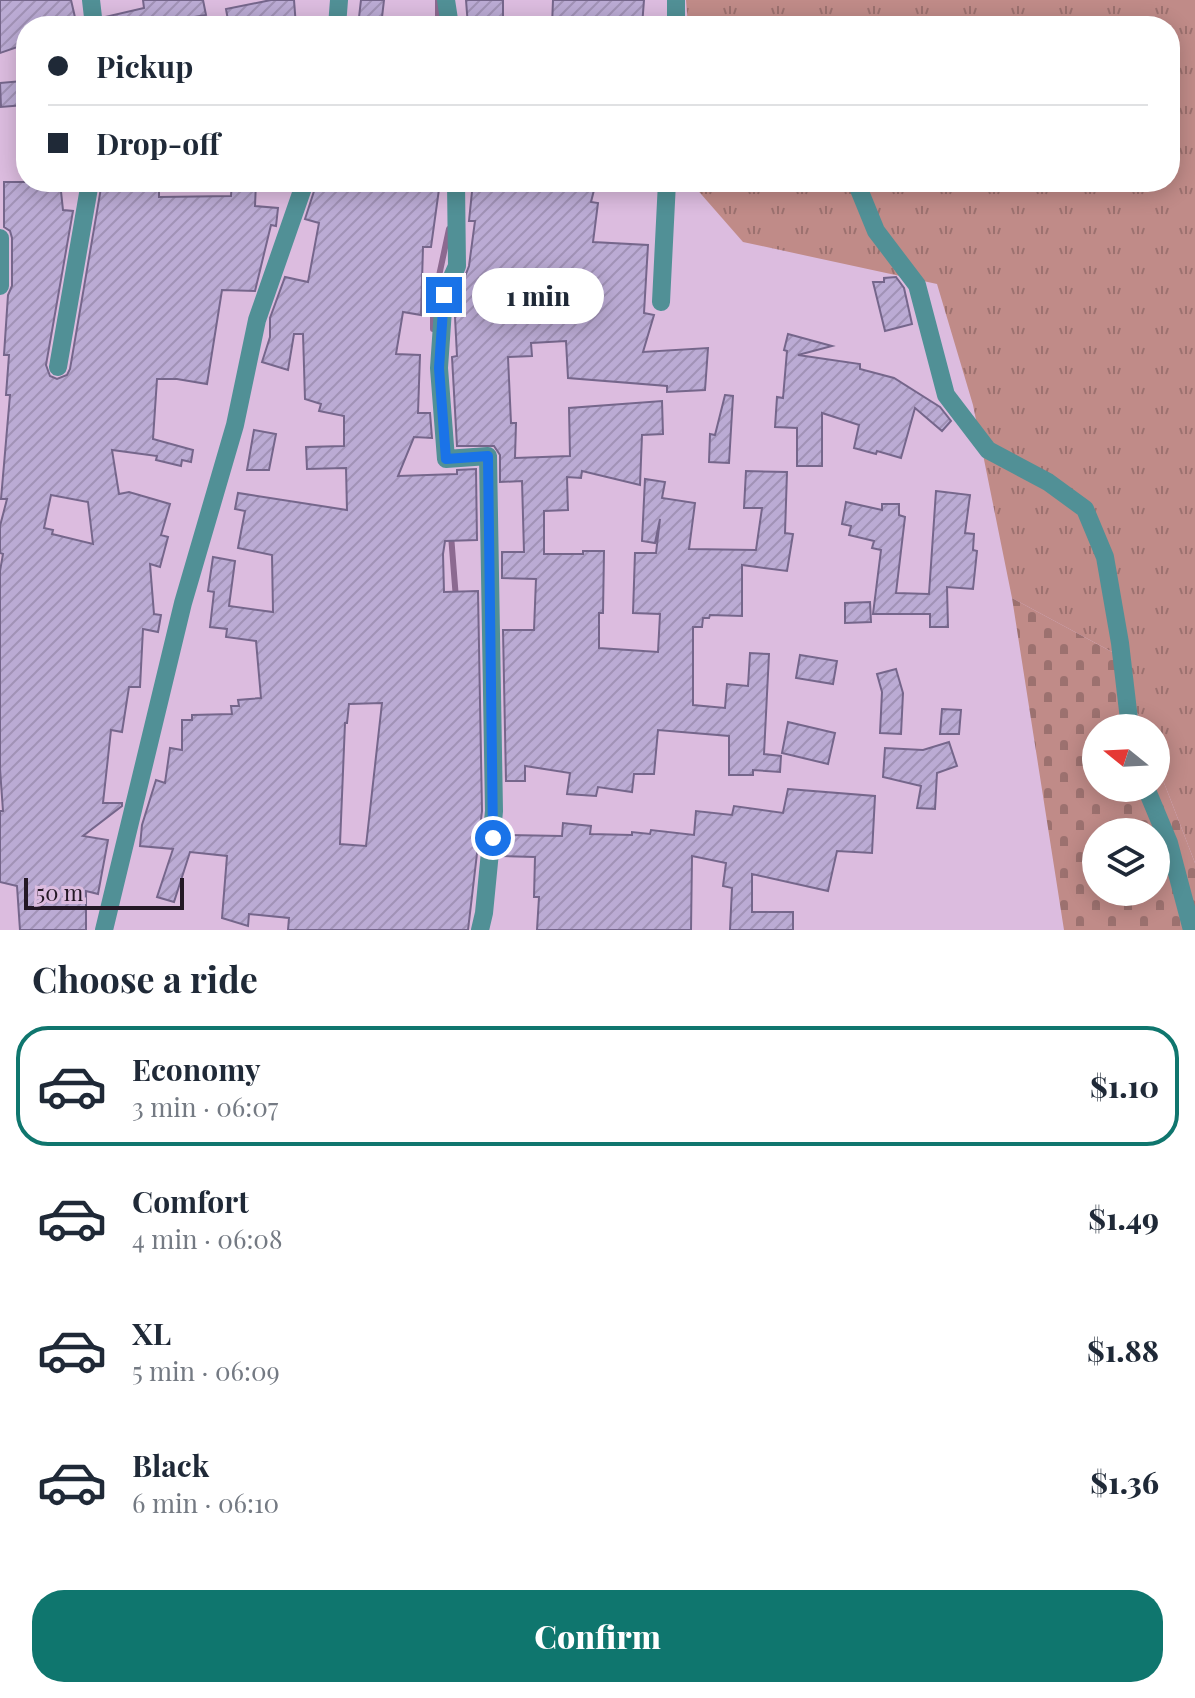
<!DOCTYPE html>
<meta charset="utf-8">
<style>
:root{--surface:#fff;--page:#f6f6f7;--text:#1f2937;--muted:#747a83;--line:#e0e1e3;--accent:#0f766e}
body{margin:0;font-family:"Playfair Display",serif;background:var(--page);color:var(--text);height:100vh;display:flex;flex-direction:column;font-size:30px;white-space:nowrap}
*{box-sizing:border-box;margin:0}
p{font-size:26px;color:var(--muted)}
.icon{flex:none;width:44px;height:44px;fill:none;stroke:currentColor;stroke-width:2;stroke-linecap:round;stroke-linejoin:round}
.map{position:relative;height:930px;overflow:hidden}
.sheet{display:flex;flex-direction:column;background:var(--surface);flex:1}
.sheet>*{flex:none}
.guide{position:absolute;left:16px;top:16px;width:1164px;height:176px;border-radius:32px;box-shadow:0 4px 20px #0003;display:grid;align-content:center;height:176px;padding:0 32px;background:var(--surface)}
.needle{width:52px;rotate:288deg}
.fabs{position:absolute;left:1082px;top:714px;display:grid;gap:16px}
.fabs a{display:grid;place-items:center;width:88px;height:88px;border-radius:50%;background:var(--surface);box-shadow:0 4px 20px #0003;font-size:40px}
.scale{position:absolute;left:24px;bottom:20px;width:160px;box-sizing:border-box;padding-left:8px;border:4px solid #241825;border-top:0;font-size:22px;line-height:28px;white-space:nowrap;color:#241825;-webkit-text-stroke:6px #dcbcdf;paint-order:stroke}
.end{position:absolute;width:36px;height:36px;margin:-18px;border:10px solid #1a73e8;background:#fff;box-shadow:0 0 0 4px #fff}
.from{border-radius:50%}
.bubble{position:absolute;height:56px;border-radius:28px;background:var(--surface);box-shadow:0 4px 20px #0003;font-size:26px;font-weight:800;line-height:56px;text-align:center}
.guide b{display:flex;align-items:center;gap:28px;height:76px;font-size:30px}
.guide b+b{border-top:2px solid var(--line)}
.guide i{width:20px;height:20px;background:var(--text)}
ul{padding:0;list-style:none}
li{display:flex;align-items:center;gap:24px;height:120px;margin:0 16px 12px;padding:0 16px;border:4px solid transparent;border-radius:32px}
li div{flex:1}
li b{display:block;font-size:30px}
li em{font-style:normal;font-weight:800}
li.current{border-color:var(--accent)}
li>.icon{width:72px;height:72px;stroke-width:1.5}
h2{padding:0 32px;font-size:36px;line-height:96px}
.cta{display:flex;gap:16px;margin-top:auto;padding:16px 32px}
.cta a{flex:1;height:92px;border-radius:32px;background:var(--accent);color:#fff;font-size:32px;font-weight:800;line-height:92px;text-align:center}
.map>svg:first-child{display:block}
.grass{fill:url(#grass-tufts)}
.cemetery{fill:url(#cemetery-stones);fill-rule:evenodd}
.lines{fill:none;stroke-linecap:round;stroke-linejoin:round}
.stream{stroke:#8c6990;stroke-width:6}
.building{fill:url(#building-hatch);stroke:#75668b;stroke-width:2;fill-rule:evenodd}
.street{stroke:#519096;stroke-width:18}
.route{stroke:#1a73e8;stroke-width:10}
</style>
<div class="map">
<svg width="1195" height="930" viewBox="0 0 1195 930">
<defs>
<pattern id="grass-tufts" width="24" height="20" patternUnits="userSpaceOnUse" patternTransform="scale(2)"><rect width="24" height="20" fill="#c08b88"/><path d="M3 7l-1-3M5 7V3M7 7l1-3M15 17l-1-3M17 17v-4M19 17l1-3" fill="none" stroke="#9c716f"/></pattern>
<pattern id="cemetery-stones" width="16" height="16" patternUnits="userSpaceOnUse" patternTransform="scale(2)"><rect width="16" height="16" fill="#c08b88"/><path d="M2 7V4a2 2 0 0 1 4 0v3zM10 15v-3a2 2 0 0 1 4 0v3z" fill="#9c716f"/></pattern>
<pattern id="building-hatch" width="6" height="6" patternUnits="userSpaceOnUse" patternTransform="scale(2)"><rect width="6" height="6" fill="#bbabd4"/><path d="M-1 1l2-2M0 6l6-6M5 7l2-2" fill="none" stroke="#a192b6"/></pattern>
</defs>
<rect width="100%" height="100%" fill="#dcbcdf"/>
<!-- grass -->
<path class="grass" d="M686,0H1195V863L1156,762V728H1143L1114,653L1012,598L973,405L937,284L743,242L694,186V182H1170V26H688Z"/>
<!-- cemetery -->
<path class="cemetery" d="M1012,598L1114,653L1143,728H1096V788H1156V762L1195,863V930H1064ZM1096,832H1156V892H1096Z"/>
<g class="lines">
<!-- stream -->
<path class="stream" d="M438,26V0
M433,329V304L449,229
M451,535L456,599"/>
</g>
<!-- building -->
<path class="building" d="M0,0H71L77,26H26V44L0,53Z
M143,0H203L206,15L170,21L171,26H106L105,17L144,8Z
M271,0H294L296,26H229L226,9Z
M361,0H384L381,26H358Z
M466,0H503V26H468Z
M553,0H644L642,26H552Z
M22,81L24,105L1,107L0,83Z
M4,182H31V185L60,182L63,210L73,211L46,365L50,376L57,379L67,375L70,369L102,182L131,184L130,188H159V197L231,196L232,182H256L255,206L278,208L276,226L271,225L255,291L222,290L207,384L177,379H157L153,439L193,450L191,462L182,460L181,466L156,460L157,456L112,450L119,494L129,492L170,504L161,535L168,537L160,567L150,564L154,614L161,615L158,632L143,629L140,687H129L122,732L111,730L103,803H122V806L83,836L108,840L98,894L86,891V930H20L17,886L0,882V811H3L0,769V571L3,554L0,553V526L7,499H1L10,395H6L9,355H4L8,295L12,286V238L10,231L4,227ZM51,495L88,502L93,544L52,534L53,530L44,528Z
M317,182H363L388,185V182H440L431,247H423L421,315L403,312L396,354L420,355L418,413H430L432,438L414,437L398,476L457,474V470L476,469L477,540L445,541L443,554L444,592L478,591L482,811L468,930H288L289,918L249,914L248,926L222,918L227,856L190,852L174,902L157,897L173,849L140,846L142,825L156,780L165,783L170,748L182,750V720H192V715L232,714L231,706H239L238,700L261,698L256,641L226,637L227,629L210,627L214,592L208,591L213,557L235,561L229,606L273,612L272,555L238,548L245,511L235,509L238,493L347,510L346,468L307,469L306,447L344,446V416L319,411L321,404L305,399L303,334H294L288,370L262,362L270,337V318L285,277L308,282L319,223L305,219ZM382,703L366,846L340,844L345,723H347L349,704Z
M473,182L576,184L577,182L595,186L591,202L598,203L593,242L648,245L644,313L654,315L643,352L708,348L705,390L667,392V386L568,378L566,341L531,343L532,356L508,357L511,423H516L515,458L570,456L569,408L662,401L663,434L642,435L640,485L582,471L581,478L567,477L568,510L544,511V554H583V551H604L603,613H599V648L658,652L660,614L633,613L635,553H656L660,519L655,543L642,541L645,479L665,482L662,498L695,503L689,549L756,550L762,508H744L746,471L787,472L785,533L793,534L787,571L742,565V616L710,615L709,618H703L702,627H693V705L725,708L727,684L748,686L750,653L769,654L764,754L781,756L780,772L753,770V775H729V736L658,730L654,774H634L632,792L598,787L596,796L567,794L570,773L525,766V781H506L503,630H534L536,579L502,578V552H524L522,481L500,482V455L494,446H457L452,357L457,356L455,317L457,316V304H465L464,279L469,266L475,221H469Z
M896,277L904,288L912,324L885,331L873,282H884V278Z
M788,334L832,346L798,355L860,364V369L894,378L940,407L951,421L942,431L915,408L901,458L877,451L876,454L854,448L859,425L822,413V466H797V428L775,427L777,397L783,398L787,351L784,350Z
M725,395L733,396L729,463L709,462L710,434L715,435Z
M254,430L276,434L269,470H247Z
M936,491L970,495L965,533L974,534L973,550L977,551L973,589L947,587L948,627H930V614H873L881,550L872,548L874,541L849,535L851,526L842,524L846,502L882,510V504H899V515L905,517L896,593L929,594Z
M870,602L871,622L845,623V603Z
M800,655L837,661L833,684L796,678Z
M896,669L903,693L901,734L880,733L882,692L877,674Z
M942,709L961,710L959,734H940Z
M788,722L835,733L828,764L782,753Z
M949,742L957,766L937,773L935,809L917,808L921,786L883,777L885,748L923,750Z
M788,789L875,796L872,853L837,851L828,891L752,874V912H793V930H730L732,888L723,886L726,863L692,856L691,930H537L539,897H534L535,857L502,856L504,835L562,836L563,823L591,826L590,834L632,835V832L650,834L651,830L694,835L696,811L732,815L734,806L783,813Z"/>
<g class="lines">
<!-- street -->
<path class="street" d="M91,0L94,26
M446,0L450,26
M676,0V26
M337,26L339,0
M456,182L457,266L444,295L439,368L446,459L488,456L494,811L484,913L480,930
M856,182L876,231L917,285L946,395L988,450L1048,482L1085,509L1105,557L1120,643L1130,728
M0,238V286
M661,302L667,182
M58,367L90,182
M1146,788L1169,843L1192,930
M104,930L183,603L235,425L257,320L305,182"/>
</g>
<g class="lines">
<!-- route -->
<path class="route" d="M444,295L439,368L446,459L488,456L493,838"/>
</g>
</svg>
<div class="fabs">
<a><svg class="needle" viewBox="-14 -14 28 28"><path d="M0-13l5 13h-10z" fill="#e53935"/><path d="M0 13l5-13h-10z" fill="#747a83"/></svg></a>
<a><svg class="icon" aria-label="layers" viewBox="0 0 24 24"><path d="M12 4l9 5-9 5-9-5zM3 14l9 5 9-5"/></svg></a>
</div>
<div class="scale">50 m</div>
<i class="end from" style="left:493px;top:838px"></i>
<i class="end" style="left:444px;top:295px"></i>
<div class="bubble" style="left:472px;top:268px;width:132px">1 min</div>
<div class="guide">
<b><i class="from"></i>Pickup</b>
<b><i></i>Drop-off</b>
</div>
</div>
<section class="sheet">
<h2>Choose a ride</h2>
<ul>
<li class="current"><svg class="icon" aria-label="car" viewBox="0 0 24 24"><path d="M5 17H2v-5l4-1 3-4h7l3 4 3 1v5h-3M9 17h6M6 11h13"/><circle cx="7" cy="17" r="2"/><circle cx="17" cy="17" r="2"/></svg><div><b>Economy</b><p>3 min · 06:07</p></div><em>$1.10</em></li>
<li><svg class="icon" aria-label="car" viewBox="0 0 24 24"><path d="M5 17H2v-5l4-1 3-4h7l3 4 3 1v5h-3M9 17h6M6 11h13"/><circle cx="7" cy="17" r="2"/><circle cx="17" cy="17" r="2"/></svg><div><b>Comfort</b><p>4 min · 06:08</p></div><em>$1.49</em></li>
<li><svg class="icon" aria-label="car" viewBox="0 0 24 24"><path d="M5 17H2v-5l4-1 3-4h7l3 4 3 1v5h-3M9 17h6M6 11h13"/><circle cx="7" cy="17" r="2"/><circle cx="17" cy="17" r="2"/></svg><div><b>XL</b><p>5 min · 06:09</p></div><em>$1.88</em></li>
<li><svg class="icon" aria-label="car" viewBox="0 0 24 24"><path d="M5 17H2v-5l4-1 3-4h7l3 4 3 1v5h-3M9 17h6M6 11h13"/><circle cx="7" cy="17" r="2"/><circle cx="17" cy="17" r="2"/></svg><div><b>Black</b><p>6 min · 06:10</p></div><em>$1.36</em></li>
</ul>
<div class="cta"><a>Confirm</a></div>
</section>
